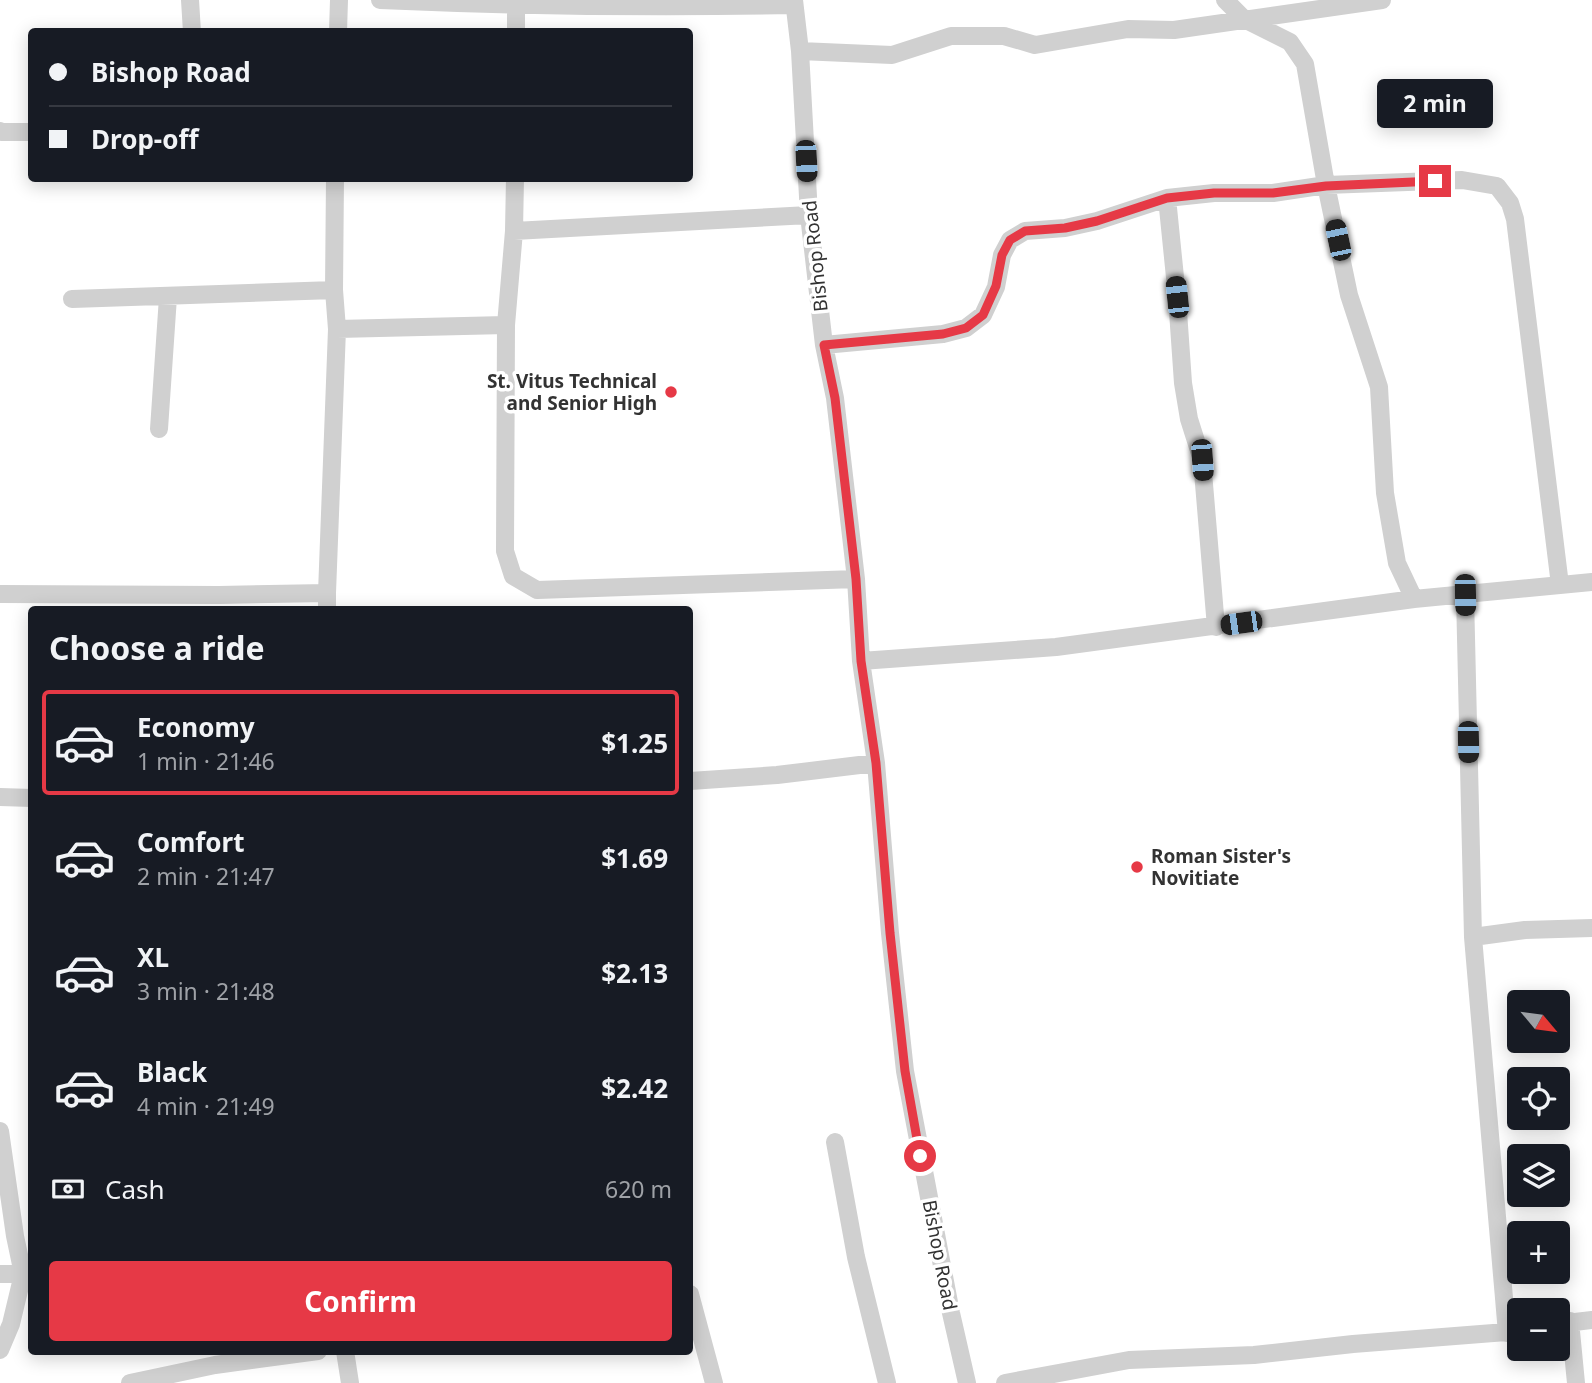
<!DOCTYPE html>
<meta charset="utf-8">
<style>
:root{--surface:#171b24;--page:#242831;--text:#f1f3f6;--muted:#9ea1a6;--line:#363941;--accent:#e63946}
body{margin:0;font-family:"Noto Sans",sans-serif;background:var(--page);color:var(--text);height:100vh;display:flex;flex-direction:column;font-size:26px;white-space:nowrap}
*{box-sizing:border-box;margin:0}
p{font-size:23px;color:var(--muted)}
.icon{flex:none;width:38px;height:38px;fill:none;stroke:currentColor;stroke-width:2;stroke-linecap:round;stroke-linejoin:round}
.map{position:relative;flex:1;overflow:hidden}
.panel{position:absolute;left:28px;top:606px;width:665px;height:749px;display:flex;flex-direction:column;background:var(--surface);border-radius:7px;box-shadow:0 4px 18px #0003}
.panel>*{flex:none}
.guide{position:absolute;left:28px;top:28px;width:665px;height:154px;border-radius:7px;box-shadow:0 4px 18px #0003;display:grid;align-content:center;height:154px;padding:0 21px;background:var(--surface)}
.needle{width:46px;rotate:119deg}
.tools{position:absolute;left:1507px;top:990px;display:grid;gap:14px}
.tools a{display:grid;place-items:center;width:63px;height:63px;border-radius:7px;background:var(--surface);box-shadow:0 4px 18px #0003;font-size:35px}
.end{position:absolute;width:32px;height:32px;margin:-16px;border:9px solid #e63946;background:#fff;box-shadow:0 0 0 4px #fff}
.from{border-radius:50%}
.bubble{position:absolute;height:49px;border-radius:7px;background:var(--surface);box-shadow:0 4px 18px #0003;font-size:23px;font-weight:700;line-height:49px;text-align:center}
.car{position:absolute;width:21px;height:42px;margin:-21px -10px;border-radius:9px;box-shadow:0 0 5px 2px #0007;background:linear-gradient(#222 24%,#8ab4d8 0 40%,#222 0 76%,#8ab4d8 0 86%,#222 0)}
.guide b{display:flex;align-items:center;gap:24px;height:66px;font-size:26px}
.guide b+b{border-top:2px solid var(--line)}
.guide i{width:18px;height:18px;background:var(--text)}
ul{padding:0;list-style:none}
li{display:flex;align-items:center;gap:21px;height:105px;margin:0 14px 10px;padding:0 7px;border:4px solid transparent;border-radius:7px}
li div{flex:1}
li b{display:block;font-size:26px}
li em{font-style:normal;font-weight:700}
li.on{border-color:var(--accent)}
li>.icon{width:63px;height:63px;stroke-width:1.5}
h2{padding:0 21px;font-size:32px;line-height:84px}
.pay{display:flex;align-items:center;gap:18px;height:77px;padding:0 21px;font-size:26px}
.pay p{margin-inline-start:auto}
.button{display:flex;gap:14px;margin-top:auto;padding:14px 21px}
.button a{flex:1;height:80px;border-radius:7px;background:var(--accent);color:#fff;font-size:28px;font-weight:700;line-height:80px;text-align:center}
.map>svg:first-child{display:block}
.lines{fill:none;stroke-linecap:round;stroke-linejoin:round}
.street{stroke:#d0d0d0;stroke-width:18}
.route{stroke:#e63946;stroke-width:9}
.poi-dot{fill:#e63946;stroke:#fff;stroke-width:2.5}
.labels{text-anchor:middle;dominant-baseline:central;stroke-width:7;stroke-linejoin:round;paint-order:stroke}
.street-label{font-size:19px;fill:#333;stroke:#fff}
.poi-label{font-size:19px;font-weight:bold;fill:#333;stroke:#fff;text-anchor:end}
</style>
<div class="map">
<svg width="1592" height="1383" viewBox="0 0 1592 1383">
<rect width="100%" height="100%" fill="#fff"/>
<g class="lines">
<!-- street -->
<path class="street" d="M190,0L192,32
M380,0C518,6 656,8 794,5
M794,0L800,51L809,215L824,345L835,398L856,579L861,661L876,763L890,933L905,1071L951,1313L967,1383
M1225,0L1244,19L1290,42L1305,64L1326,185L1462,180L1497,186L1510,203L1515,219L1560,585
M338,32L339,0
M516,32V6
M800,51L892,55L951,36H1004L1035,45L1128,29L1174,30L1382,0
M0,131L2,132H32
M515,178L514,231L506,325L505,551L513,576L537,590L856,579
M1167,198L1177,297L1183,383L1189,419L1202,460L1216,627
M514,231L809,215
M72,299L334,290
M337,329L506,325
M824,345L943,334L966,328L983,315L996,287L1002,255L1010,240L1025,231L1065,228L1097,221L1167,198L1214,193H1273L1326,185L1349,295L1379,387L1385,493L1397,563L1414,599
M159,429L168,297
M0,594L219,595L327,593
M1465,595L1473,937L1507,1333
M327,609V593L337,329L334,290L335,178
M861,661L1056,647L1414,599L1592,582
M690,781L777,775L876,763
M0,797L32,798
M1473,937L1525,930L1592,928
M0,1131L15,1236L23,1274L11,1324L0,1350
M835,1142L856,1257L887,1383
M0,1274H23
M690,1294L714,1383
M1570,1321L1576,1383
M1558,1324L1592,1320
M345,1351L350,1383
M130,1383L215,1365L318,1351
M1005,1383L1129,1360L1254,1355L1353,1344L1519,1331"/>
</g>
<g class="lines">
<!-- route -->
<path class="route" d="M920,1156L905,1071L890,933L876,763L861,661L856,579L835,398L824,345L943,334L966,328L983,315L996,286L1002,255L1010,240L1025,231L1065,228L1097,221L1167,198L1214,193H1273L1326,186L1435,181"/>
</g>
<!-- markers -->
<g class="poi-dot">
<circle cx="671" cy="392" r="7"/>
<circle cx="1137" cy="867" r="7"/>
</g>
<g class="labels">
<!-- street labels -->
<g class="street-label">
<text transform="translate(815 256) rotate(-96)">Bishop Road</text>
<text transform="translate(940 1255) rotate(79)">Bishop Road</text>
</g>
<!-- poi labels -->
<g class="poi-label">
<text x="657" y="381">St. Vitus Technical<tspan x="657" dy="22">and Senior High</tspan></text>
<text x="1151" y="856" text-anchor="start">Roman Sister's<tspan x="1151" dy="22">Novitiate</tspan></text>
</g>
</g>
</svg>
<div class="tools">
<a><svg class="needle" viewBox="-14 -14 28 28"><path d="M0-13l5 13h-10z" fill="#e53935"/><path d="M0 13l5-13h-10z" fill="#9ea1a6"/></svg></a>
<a><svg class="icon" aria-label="locate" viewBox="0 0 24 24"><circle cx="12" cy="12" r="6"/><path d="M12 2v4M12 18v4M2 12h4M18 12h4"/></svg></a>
<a><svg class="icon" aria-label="layers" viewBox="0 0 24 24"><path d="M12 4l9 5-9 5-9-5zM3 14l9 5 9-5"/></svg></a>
<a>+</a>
<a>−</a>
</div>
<i class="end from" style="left:920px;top:1156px"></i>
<i class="end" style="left:1435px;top:181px"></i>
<div class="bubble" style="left:1377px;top:79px;width:116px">2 min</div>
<i class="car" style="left:806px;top:161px;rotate:177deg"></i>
<i class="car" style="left:1338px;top:240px;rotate:348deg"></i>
<i class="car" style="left:1177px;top:297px;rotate:354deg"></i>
<i class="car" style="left:1202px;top:460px;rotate:176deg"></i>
<i class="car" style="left:1465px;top:595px;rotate:179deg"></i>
<i class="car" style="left:1241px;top:623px;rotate:262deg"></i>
<i class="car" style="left:1468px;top:742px;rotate:179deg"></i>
<div class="guide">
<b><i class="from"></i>Bishop Road</b>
<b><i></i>Drop-off</b>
</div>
<section class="panel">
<h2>Choose a ride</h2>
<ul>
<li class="on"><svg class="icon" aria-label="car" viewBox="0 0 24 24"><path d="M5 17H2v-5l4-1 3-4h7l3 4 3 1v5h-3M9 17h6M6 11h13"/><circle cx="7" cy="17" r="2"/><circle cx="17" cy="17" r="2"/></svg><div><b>Economy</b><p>1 min · 21:46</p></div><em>$1.25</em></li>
<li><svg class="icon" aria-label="car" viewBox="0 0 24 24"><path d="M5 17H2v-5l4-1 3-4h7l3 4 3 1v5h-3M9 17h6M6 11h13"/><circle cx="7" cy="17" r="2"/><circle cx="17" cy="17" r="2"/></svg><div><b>Comfort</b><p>2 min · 21:47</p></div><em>$1.69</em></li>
<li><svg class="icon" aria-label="car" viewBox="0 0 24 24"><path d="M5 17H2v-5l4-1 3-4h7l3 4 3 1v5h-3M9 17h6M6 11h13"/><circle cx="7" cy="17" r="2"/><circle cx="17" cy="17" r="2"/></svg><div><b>XL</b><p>3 min · 21:48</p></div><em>$2.13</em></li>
<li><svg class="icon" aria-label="car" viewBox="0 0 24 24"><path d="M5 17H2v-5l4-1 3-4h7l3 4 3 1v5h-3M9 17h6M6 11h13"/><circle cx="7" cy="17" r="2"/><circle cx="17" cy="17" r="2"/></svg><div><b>Black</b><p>4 min · 21:49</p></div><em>$2.42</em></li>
</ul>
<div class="pay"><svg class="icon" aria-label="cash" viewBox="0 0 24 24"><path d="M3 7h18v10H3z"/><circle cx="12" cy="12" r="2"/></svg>Cash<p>620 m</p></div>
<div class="button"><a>Confirm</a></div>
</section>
</div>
